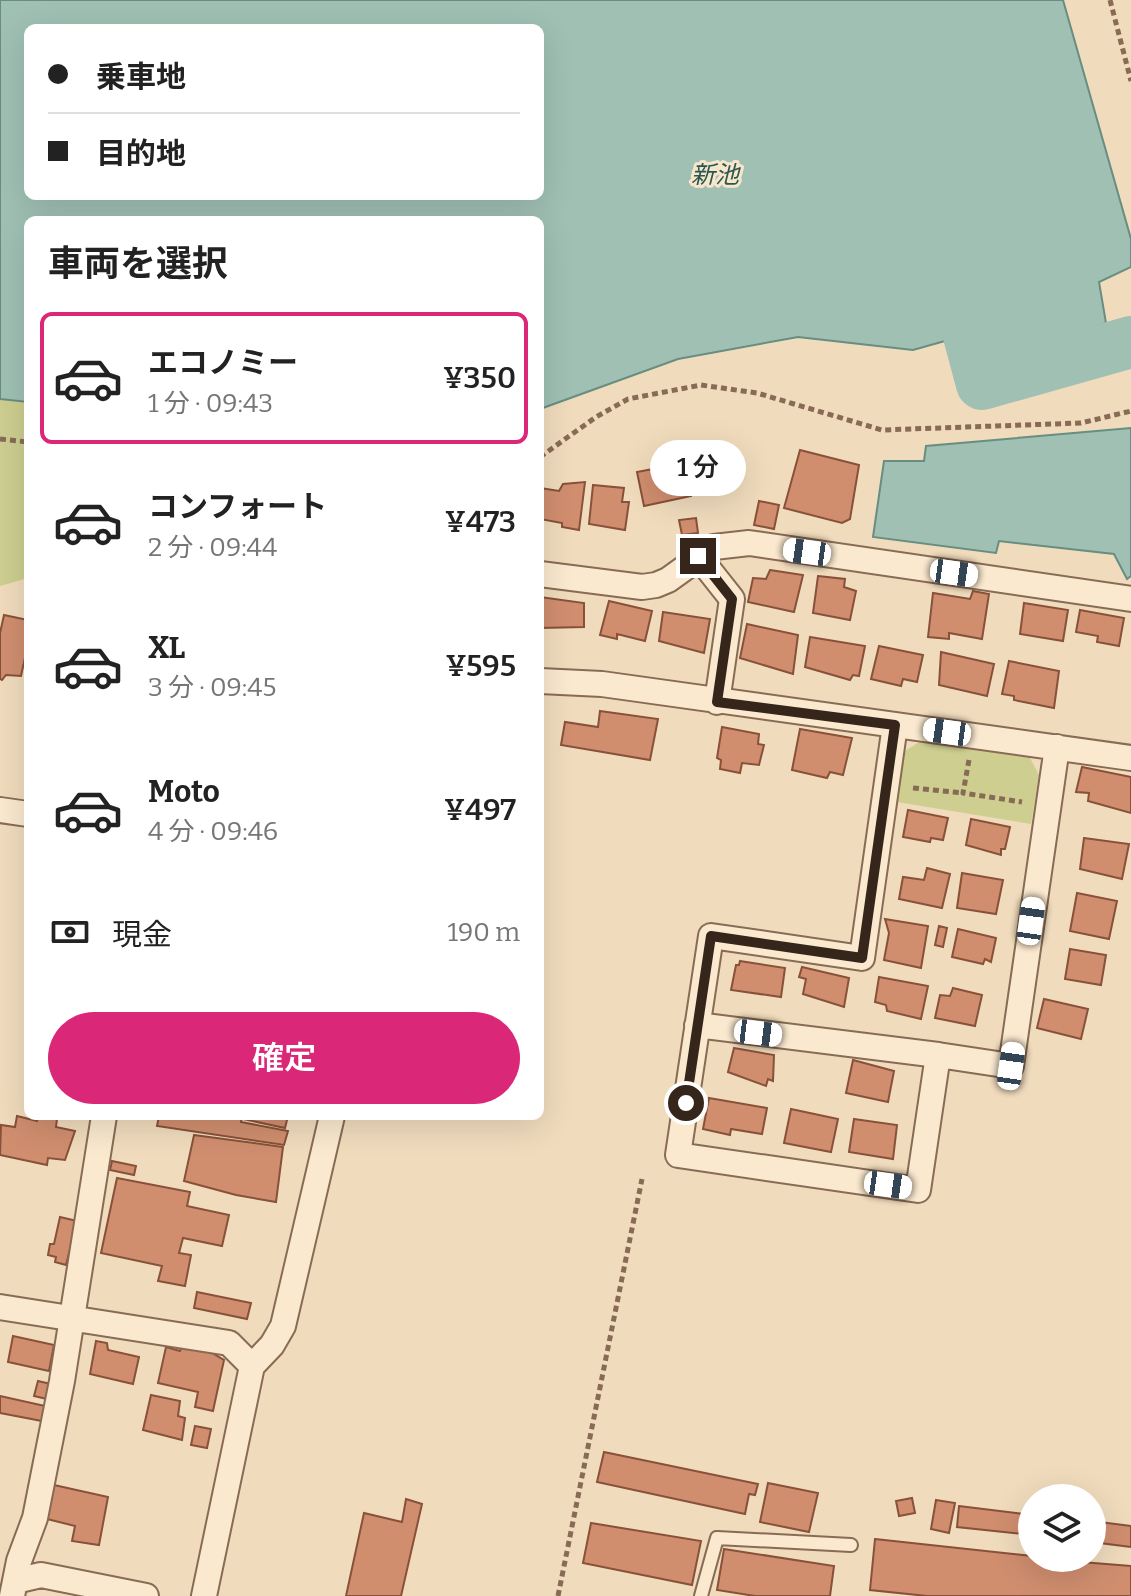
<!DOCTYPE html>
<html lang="ja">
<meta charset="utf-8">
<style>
:root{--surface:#fff;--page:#f2f2f2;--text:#222;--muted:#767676;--line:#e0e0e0;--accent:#db2777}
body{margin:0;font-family:Bitter,"Noto Sans JP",serif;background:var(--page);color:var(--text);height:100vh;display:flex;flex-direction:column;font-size:30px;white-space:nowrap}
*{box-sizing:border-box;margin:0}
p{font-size:26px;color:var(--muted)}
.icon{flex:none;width:44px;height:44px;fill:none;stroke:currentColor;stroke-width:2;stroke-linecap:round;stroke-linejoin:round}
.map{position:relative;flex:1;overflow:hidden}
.side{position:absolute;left:24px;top:216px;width:520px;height:904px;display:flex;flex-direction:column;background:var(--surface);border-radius:12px;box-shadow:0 8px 32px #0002}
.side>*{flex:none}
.hud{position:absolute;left:24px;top:24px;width:520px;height:176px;border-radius:12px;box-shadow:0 8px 32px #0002;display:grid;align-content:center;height:176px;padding:0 24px;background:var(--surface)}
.controls{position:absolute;left:1018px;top:1484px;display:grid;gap:16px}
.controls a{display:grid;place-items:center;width:88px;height:88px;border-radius:50%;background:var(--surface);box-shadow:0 8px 32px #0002;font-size:40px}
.end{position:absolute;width:36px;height:36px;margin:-18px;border:10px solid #36251a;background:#fff;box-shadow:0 0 0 4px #fff}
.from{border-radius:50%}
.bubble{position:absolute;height:56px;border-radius:28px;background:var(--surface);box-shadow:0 8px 32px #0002;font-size:26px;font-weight:600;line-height:56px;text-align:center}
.car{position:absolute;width:24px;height:48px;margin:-24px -12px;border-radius:10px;box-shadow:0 0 6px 2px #0007;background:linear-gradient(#fff 24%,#345 0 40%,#fff 0 76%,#345 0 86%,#fff 0)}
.hud b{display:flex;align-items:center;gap:28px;height:76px;font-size:30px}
.hud b+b{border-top:2px solid var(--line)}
.hud i{width:20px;height:20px;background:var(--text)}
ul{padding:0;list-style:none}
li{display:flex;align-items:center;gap:24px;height:132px;margin:0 16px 12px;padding:0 8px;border:4px solid transparent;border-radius:12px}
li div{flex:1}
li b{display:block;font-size:30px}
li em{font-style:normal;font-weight:600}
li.on{border-color:var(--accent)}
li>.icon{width:72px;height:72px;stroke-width:1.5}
h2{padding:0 24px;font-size:36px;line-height:96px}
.pay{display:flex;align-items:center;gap:20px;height:88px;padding:0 24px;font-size:30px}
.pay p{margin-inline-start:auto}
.action{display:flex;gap:16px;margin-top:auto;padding:16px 24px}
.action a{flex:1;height:92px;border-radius:48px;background:var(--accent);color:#fff;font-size:32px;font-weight:600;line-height:92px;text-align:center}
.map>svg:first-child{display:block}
.green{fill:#cdce90}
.water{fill:#a0c0b4;stroke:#678e81;stroke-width:2;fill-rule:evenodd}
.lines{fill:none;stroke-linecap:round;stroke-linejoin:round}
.river{stroke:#a0c0b4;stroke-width:52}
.building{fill:#d08e6f;stroke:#885139;stroke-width:2}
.lane-casing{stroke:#886b55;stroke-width:16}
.street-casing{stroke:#886b55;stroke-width:28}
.path{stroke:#886b55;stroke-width:5;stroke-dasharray:6 4;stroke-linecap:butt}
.lane{stroke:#fae9cf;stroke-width:12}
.street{stroke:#fae9cf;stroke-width:24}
.route{stroke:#36251a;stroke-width:10}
.labels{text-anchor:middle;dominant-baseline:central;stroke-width:6;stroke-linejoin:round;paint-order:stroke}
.water-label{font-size:24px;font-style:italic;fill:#29574f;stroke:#f7e6cc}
</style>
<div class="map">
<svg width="1131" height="1596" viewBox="0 0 1131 1596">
<rect width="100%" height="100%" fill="#f0dbbc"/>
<!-- green -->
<path class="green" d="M0,399L28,402V578L0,586Z
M921,741L1029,756L1039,775L1031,824L897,802L905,751Z"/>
<!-- water -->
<path class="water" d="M0,0H1063L1131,239V267L1099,282L1106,323L964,375L952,339L913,350L798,337L678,359L540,409V220H28V402L0,399ZM28,28H540V196H28Z
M1131,428V576L1127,579L1114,554L999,541L996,553L873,537L884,461H924L926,446Z"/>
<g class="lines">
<!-- river -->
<path class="river" d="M960,302L982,384L1131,342"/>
</g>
<!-- building -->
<path class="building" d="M800,450L859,465L850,519L842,523L784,508Z
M735,451L743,478L701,489L699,461Z
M684,463L691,496L644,506L637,472Z
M585,482L579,530L562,527V523L540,519V488L559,491L563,484Z
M593,485L624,488L622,502H629L625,530L589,524Z
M759,501L779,505L774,529L754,525Z
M696,518L698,533L682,535L679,520Z
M770,570L803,575L794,612L748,602L753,578L766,579Z
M818,576L845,579L844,587L856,591L850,620L813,613Z
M973,591L989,594L982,639L949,633V639L928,637L933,593L970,599Z
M540,597L584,603V627L540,628Z
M609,601L652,611L645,641L617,634V639L600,635Z
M1024,603L1068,610L1063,641L1020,634Z
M1080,610L1124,618L1119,646L1097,642L1098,636L1076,632Z
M663,612L710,619L704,653L659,641Z
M4,615L28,620V644L21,676L6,675L2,680L0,679V633Z
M747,624L798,635L793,674L740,658Z
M810,637L865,646L859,676L853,675L850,680L805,667Z
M879,646L923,655L917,682L903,679L901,686L871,679Z
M941,652L994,664L987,696L939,685Z
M1009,661L1059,671L1054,708L1014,700V696L1002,694Z
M600,711L658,719L650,760L561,745L565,722L598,727Z
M722,727L759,734L758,744L764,745L759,765L742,763L740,773L720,769L721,760L717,758Z
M800,729L852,738L843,775L830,772L827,778L792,770Z
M1082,767L1131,777V813L1088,801L1089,793L1076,792Z
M908,810L948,818L943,840L931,838L930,842L903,837Z
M971,819L1010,827L1005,849H1001V855L966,845Z
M1084,838L1129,844L1122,879L1080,869Z
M927,868L950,874L942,908L899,899L903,877L924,880Z
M962,873L1003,880L996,914L957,908Z
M1077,893L1117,901L1109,939L1070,931Z
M885,919L928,926L921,968L884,960L889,933Z
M939,926L947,928L943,947L935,945Z
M958,929L996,938L991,962L985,959L983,964L952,957Z
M1070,949L1106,955L1101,985L1065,979Z
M740,961L785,968L781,997L731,990L736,965H739Z
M802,967L849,978L844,1007L803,994L806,979L799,977Z
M879,977L928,986L921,1019L887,1011L886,1005L875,1002Z
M953,988L982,995L975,1026L935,1018L940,995L950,996Z
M1044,999L1088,1009L1081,1039L1037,1028Z
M734,1048L774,1055L773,1081L768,1079L766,1086L728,1072Z
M853,1060L894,1071L888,1102L846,1093Z
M709,1098L767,1108L762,1134L731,1129L730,1135L703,1129Z
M791,1109L838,1119L831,1152L784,1143Z
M17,1116L37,1121L38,1116L57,1119L56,1127L75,1131L65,1160L48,1158L47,1165L0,1155L1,1125L15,1127Z
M159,1116H242L241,1122L288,1131L284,1145L157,1126Z
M244,1116H288L285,1128L243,1119Z
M854,1119L897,1125L893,1159L849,1152Z
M194,1135L283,1147L276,1202L236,1195L184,1181Z
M112,1161L136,1166L134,1175L110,1170Z
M117,1178L190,1192L187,1206L229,1215L222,1246L183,1238L179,1253L191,1255L185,1286L158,1281L162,1266L101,1253Z
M60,1217L77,1221L66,1265L55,1262L56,1257L48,1255L50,1244H54Z
M197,1292L251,1303L247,1319L194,1308Z
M13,1336L54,1345L49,1371L8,1362Z
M96,1341L107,1343L108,1350L139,1357L133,1384L90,1374Z
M182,1346L212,1353L224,1360L213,1411L195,1407L198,1392L158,1383L166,1347L180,1351Z
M38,1381L51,1384L47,1399L34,1396Z
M151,1395L180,1401L178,1416L185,1418L182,1440L143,1430Z
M0,1396L45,1406L42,1421L0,1413Z
M195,1426L211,1429L207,1448L191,1445Z
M604,1452L758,1484L755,1495L749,1494L745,1514L597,1482Z
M768,1483L818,1493L809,1532L760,1522Z
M54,1485L108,1497L99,1545L72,1541L75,1526L47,1519Z
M912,1498L915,1513L899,1516L896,1501Z
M406,1499L422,1504L401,1596H346L364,1513L402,1522Z
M936,1500L955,1503L949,1533L931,1529Z
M959,1506L1032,1515V1535L957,1527Z
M1092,1521L1131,1526V1547L1092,1542Z
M591,1523L701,1541L692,1585L583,1563Z
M875,1539L1032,1556V1558L1131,1566V1596H927L870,1590Z
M724,1549L834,1566L830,1596H755L717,1590Z"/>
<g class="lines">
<!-- lane casing -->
<g class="lane-casing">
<path id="lane" d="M701,1596L717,1538L851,1545"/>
</g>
<!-- street casing -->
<g class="street-casing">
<path id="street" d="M698,556L732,599L717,702
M540,574L642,587L656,585L668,580L714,547L749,543L1131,599
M540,681L602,684L1131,758
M895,725L862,958L711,936L678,1155L918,1190L938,1055L1011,1066L1057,747
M0,810L28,814
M697,1025L938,1055
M0,1307L229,1343L252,1366
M15,1581L41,1575L146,1596
M12,1596L19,1561L35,1518L62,1381L104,1116
M204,1596L252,1366L272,1345L283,1326L332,1116"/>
</g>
<!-- path -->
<path class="path" d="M1110,0L1131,81
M0,439L28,442
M540,457L596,417L628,399L701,385L757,393L882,430L1081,423L1131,411
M969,760L963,793L1022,802
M913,788L963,793
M558,1596L642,1179"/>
<!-- lane -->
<use href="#lane" class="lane"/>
<!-- street -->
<use href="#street" class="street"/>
</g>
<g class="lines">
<!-- route -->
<path class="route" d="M686,1103L711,936L862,958L895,725L717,702L732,599L698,556"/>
</g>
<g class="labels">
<!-- water labels -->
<g class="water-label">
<text x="715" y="175">新池</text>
</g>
</g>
</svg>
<div class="controls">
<a><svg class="icon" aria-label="layers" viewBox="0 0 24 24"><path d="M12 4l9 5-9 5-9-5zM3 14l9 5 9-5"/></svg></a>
</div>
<i class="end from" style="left:686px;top:1103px"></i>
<i class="end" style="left:698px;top:556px"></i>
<div class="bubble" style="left:650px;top:440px;width:96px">1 分</div>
<i class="car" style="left:807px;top:552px;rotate:278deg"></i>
<i class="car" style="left:954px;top:573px;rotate:98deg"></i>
<i class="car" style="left:947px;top:732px;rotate:278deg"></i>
<i class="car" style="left:1031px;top:921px;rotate:8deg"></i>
<i class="car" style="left:758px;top:1033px;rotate:97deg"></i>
<i class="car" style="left:1011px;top:1066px;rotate:8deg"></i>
<i class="car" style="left:888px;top:1185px;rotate:98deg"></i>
<div class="hud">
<b><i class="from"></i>乗車地</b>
<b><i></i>目的地</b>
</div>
<section class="side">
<h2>車両を選択</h2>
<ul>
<li class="on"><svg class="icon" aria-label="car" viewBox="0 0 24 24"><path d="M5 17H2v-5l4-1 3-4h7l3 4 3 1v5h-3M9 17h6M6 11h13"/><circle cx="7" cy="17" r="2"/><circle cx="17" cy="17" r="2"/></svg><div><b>エコノミー</b><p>1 分 · 09:43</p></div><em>¥350</em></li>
<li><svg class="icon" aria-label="car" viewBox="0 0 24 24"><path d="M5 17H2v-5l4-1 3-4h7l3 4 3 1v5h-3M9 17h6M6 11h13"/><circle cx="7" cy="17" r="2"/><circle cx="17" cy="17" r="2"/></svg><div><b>コンフォート</b><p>2 分 · 09:44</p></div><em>¥473</em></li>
<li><svg class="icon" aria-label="car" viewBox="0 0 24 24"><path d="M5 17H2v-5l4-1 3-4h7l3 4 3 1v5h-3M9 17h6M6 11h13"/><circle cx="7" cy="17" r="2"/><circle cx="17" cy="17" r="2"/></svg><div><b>XL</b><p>3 分 · 09:45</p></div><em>¥595</em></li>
<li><svg class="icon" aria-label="car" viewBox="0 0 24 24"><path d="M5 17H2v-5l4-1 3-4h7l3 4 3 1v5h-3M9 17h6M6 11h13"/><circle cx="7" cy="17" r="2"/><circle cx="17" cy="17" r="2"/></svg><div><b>Moto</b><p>4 分 · 09:46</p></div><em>¥497</em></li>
</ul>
<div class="pay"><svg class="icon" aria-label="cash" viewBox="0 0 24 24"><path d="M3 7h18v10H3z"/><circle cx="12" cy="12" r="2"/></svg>現金<p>190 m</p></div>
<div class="action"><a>確定</a></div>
</section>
</div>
